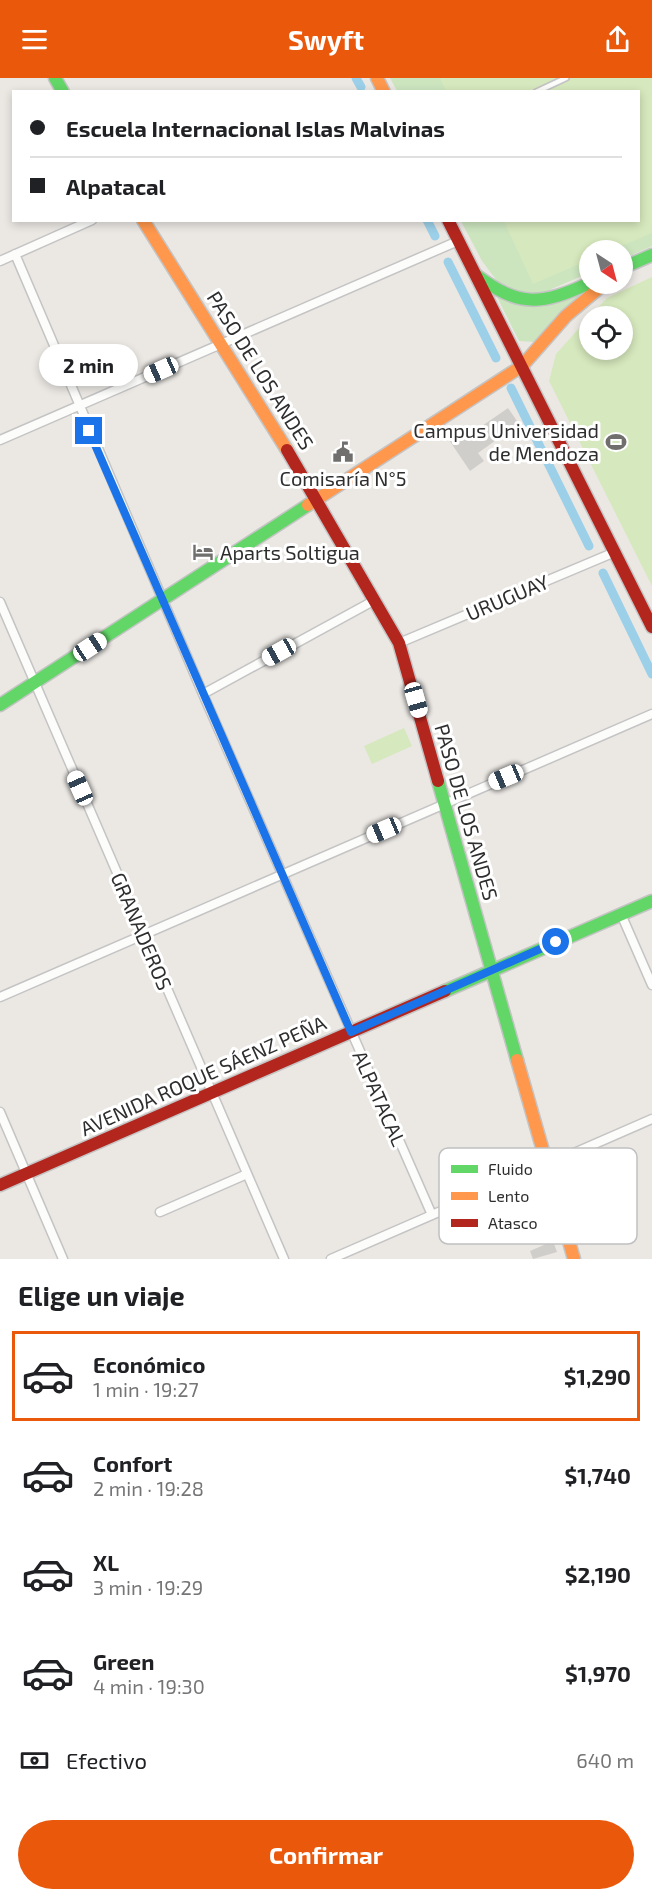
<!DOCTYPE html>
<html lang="es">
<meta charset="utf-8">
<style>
:root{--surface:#fff;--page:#f6f6f6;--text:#202124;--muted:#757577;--line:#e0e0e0;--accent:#ea580c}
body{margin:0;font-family:"Exo 2",sans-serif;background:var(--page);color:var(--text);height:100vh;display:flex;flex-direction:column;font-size:22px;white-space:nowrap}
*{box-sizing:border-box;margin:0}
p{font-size:20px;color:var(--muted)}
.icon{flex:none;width:33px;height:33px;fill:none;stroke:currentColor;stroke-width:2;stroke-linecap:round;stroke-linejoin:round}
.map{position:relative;height:1181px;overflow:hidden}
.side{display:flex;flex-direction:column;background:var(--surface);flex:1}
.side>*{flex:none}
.guide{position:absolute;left:12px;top:12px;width:628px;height:132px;border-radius:0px;box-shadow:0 3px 9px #0003;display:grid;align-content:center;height:132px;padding:0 18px;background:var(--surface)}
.needle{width:39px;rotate:144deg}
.buttons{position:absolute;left:579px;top:162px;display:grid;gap:12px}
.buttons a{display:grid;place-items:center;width:54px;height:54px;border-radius:50%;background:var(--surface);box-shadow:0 3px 9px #0003;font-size:30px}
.end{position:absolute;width:27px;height:27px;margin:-14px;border:8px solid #1a73e8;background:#fff;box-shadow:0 0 0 3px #fff}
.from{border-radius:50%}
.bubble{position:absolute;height:42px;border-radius:21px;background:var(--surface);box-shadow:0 3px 9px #0003;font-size:20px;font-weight:700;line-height:42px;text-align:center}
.car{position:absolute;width:18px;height:36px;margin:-18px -9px;border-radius:8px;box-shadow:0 0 4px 2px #0007;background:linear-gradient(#fff 24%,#345 0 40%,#fff 0 76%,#345 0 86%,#fff 0)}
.guide b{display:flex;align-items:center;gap:21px;height:57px;font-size:22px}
.guide b+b{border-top:2px solid var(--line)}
.guide i{width:15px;height:15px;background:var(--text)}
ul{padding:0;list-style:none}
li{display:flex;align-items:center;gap:18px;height:90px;margin:0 12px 9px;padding:0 6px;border:3px solid transparent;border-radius:0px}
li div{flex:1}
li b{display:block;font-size:22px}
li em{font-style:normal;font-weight:700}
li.selected{border-color:var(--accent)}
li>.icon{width:54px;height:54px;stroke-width:1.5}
h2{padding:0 18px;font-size:27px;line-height:72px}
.pay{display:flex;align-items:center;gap:15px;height:66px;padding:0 18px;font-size:22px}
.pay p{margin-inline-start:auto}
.action{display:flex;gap:12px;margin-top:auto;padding:12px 18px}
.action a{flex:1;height:69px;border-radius:36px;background:var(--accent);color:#fff;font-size:24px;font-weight:700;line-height:69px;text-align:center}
header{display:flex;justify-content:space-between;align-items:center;height:78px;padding:0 18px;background:var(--accent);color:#fff;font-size:27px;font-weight:700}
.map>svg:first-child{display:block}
.green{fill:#cce5bf}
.pitch{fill:#d6e8bd}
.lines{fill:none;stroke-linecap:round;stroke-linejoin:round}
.canal{stroke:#9cd0e8;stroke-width:9}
.building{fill:#d0cecb}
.lane-casing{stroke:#c5c4c4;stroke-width:8}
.street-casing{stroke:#c5c4c4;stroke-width:11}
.fast-casing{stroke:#c5c4c4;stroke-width:15}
.slow-casing{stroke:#c5c4c4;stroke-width:15}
.jam-casing{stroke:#c5c4c4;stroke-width:15}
.lane{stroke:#fcfcfb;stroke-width:4.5}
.street{stroke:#fcfcfb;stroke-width:8}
.fast{stroke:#63d668;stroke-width:12}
.slow{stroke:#ff974d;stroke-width:12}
.jam{stroke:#b3261e;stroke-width:12}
.route{stroke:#1a73e8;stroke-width:8}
.labels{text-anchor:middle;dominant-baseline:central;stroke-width:6;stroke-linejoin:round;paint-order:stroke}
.street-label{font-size:20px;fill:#2e2e2e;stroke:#fff}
.poi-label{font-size:20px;fill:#2e2e2e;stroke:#fff;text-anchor:end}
.key{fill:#fff;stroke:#c0c0c0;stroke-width:1.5}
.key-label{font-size:16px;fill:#2e2e2e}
</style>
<header><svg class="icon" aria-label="menu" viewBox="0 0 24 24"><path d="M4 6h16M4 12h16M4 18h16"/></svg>Swyft<svg class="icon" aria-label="share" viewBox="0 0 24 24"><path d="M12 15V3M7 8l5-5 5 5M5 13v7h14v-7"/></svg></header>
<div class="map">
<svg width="652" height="1181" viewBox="0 0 652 1181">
<rect width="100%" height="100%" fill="#ebe8e4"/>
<!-- green -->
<path class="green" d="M390,0H652V168L623,181L622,172H590L589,195L540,216L517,213L497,203L482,183L461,143L639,142V14L397,13Z
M594,210L534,264L519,263L497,219L537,229Z"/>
<!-- pitch -->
<path class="pitch" d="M440,0H652V155L612,172H590L589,182L533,206L504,143L639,142V14L446,13Z
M652,199V508L549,303L556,276L589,239L590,272H622V238H590L607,220Z
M404,650L412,668L372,686L364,668Z"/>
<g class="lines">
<!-- canal -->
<path class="canal" d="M356,0L361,9
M427,142L435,158
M448,184L496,280
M511,310L589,468
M603,495L652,596"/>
</g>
<!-- building -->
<path class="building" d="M508,330L519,346L478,375L484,383L470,393L449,362L462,353L466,359Z
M553,1163L557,1174L533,1181L530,1173Z"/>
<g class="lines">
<!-- lane casing -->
<g class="lane-casing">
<path id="lane" d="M536,14L566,0"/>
</g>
<!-- street casing -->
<g class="street-casing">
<path id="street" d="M15,176L203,616L432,1137
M0,183L92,142
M0,362L458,163
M0,524L284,1181
M399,565L615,474
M203,616L375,522
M621,836L652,907
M0,919L652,636
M0,1034L63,1181
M160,1134L247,1096
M331,1181L652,1041"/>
</g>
<!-- fast casing -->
<g class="fast-casing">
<path id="fast" d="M55,0L63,14
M622,190L652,177
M476,197C520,230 541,227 590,205
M0,627L308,427
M438,703L517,982
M445,913L652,823"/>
</g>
<!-- slow casing -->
<g class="slow-casing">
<path id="slow" d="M377,0L384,14
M143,142L287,372
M308,427L522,288L566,238L604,206
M517,982L574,1181"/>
</g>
<!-- jam casing -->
<g class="jam-casing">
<path id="jam" d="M448,142L652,549
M287,372L399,565L438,703
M0,1107L445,913"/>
</g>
<!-- lane -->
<use href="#lane" class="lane"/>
<!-- street -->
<use href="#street" class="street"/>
<!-- fast -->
<use href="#fast" class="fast"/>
<!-- slow -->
<use href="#slow" class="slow"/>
<!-- jam -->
<use href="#jam" class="jam"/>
</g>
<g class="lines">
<!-- route -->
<path class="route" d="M89,353L351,954L556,864"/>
</g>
<!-- icons -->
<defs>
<g id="stadium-bare" transform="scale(1.62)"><path d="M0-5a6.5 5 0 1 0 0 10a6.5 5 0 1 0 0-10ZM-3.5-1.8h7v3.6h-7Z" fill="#706f6e" stroke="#fff" stroke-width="2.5" paint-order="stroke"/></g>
<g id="civic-bare" transform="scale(1.62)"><path d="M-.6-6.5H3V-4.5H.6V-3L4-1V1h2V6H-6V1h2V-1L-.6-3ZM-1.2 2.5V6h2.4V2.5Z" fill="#706f6e" stroke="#fff" stroke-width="2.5" paint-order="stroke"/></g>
<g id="hotel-bare" transform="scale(1.62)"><path d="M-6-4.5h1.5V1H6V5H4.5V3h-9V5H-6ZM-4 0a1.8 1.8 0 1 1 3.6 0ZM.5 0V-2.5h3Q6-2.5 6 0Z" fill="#706f6e" stroke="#fff" stroke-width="2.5" paint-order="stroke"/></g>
</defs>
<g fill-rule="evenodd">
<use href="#stadium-bare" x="616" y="364"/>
<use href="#civic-bare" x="343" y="374"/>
<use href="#hotel-bare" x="203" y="474"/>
</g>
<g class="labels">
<!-- street labels -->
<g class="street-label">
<text transform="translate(261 292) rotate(58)">PASO DE LOS ANDES</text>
<text transform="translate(507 519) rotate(-23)">URUGUAY</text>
<text transform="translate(467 734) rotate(74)">PASO DE LOS ANDES</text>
<text transform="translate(142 853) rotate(67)">GRANADEROS</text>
<text transform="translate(203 997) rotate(-24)">AVENIDA ROQUE SÁENZ PEÑA</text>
<text transform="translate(380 1020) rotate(66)">ALPATACAL</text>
</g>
<!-- poi labels -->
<g class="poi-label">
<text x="599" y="352">Campus Universidad<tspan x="599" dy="23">de Mendoza</tspan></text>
<text x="343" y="400" text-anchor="middle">Comisaría N°5</text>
<text x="220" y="474" text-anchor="start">Aparts Soltigua</text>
</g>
</g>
<!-- legend -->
<rect x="439" y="1070" width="198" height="96" rx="9" class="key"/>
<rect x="451" y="1087" width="27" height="8" fill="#63d668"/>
<rect x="451" y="1114" width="27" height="8" fill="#ff974d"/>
<rect x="451" y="1141" width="27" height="8" fill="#b3261e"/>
<g class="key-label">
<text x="488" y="1097">Fluido</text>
<text x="488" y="1124">Lento</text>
<text x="488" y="1151">Atasco</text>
</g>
</svg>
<div class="buttons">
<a><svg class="needle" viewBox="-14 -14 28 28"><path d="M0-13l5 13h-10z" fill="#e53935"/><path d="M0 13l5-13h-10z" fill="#757577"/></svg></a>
<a><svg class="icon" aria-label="locate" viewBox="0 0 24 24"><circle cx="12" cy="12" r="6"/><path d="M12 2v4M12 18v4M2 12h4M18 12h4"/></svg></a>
</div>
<i class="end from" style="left:556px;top:864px"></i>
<i class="end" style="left:89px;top:353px"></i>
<div class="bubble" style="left:39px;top:266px;width:99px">2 min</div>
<i class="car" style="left:161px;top:292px;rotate:246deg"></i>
<i class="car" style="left:90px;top:569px;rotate:57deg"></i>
<i class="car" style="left:279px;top:574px;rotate:241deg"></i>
<i class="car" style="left:416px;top:622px;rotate:164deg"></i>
<i class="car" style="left:506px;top:699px;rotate:247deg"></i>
<i class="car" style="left:80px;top:710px;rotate:336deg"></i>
<i class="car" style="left:384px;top:752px;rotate:247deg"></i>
<div class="guide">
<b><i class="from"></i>Escuela Internacional Islas Malvinas</b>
<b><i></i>Alpatacal</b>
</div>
</div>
<section class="side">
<h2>Elige un viaje</h2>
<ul>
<li class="selected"><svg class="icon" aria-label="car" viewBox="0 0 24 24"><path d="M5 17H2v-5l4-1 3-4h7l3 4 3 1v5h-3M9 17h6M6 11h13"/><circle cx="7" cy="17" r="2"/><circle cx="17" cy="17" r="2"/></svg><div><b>Económico</b><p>1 min · 19:27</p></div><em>$1,290</em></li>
<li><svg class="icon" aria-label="car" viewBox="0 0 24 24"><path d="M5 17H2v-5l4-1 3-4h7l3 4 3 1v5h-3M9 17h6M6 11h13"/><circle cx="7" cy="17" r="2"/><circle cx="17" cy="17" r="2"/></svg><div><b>Confort</b><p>2 min · 19:28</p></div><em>$1,740</em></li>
<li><svg class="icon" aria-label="car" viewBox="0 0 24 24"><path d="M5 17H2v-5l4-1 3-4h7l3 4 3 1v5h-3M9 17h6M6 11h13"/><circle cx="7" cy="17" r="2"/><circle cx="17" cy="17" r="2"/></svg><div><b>XL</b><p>3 min · 19:29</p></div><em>$2,190</em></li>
<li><svg class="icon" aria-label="car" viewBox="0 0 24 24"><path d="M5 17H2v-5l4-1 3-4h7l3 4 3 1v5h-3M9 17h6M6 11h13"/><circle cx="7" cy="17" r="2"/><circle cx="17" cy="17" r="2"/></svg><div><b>Green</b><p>4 min · 19:30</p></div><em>$1,970</em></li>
</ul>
<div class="pay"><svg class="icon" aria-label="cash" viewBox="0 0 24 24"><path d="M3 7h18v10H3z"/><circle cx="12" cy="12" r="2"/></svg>Efectivo<p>640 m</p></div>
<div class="action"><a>Confirmar</a></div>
</section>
